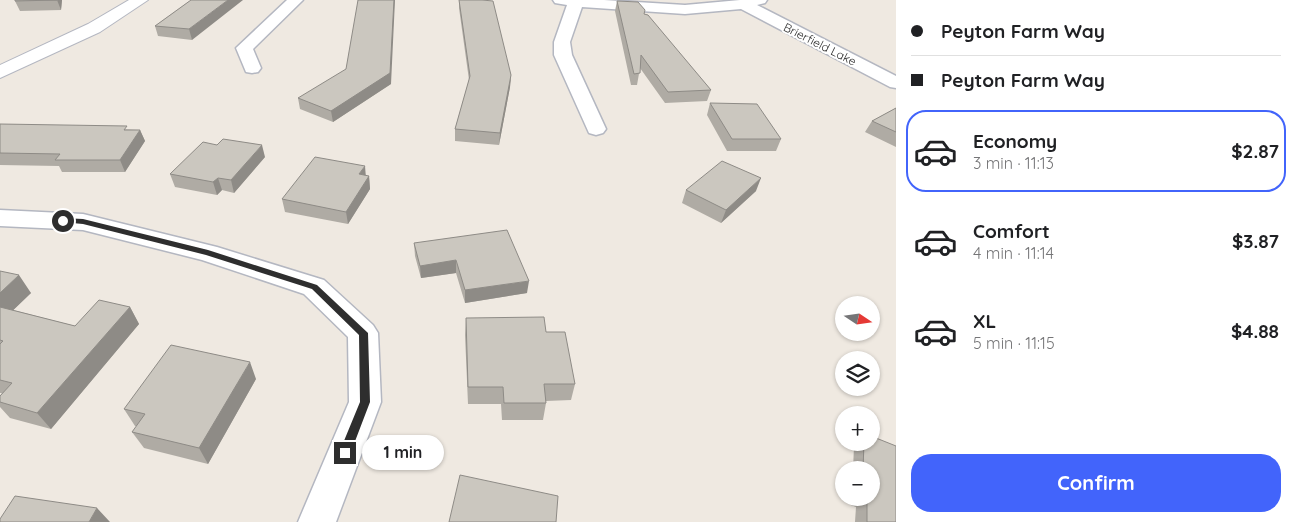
<!DOCTYPE html>
<meta charset="utf-8">
<style>
:root{--surface:#fff;--page:#f6f6f6;--text:#202124;--muted:#757577;--line:#e0e0e0;--accent:#4264fb}
body{margin:0;font-family:Quicksand,sans-serif;background:var(--page);color:var(--text);height:100vh;display:flex;flex-direction:column;font-size:19px;white-space:nowrap}
*{box-sizing:border-box;margin:0}
p{font-size:16px;color:var(--muted)}
.icon{flex:none;width:28px;height:28px;fill:none;stroke:currentColor;stroke-width:2;stroke-linecap:round;stroke-linejoin:round}
.map{position:relative;flex:1;overflow:hidden}
.sheet{display:flex;flex-direction:column;background:var(--surface);width:400px}
.sheet>*{flex:none}
.hud{display:grid;align-content:center;height:110px;padding:0 15px;background:var(--surface)}
.needle{width:32px;rotate:103deg}
.fabs{position:absolute;left:835px;top:296px;display:grid;gap:10px}
.fabs a{display:grid;place-items:center;width:45px;height:45px;border-radius:50%;background:var(--surface);box-shadow:0 1px 4px #0004;font-size:25px}
.end{position:absolute;width:22px;height:22px;margin:-11px;border:6px solid #2e2e2e;background:#fff;box-shadow:0 0 0 2px #fff}
.from{border-radius:50%}
.bubble{position:absolute;height:35px;border-radius:18px;background:var(--surface);box-shadow:0 1px 4px #0004;font-size:16px;font-weight:700;line-height:35px;text-align:center}
.hud b{display:flex;align-items:center;gap:18px;height:48px;font-size:19px}
.hud b+b{border-top:1px solid var(--line)}
.hud i{width:12px;height:12px;background:var(--text)}
ul{padding:0;list-style:none}
li{display:flex;align-items:center;gap:15px;height:82px;margin:0 10px 8px;padding:0 5px;border:2px solid transparent;border-radius:20px}
li div{flex:1}
li b{display:block;font-size:19px}
li em{font-style:normal;font-weight:700}
li.selected{border-color:var(--accent)}
li>.icon{width:45px;height:45px;stroke-width:1.5}
.button{display:flex;gap:10px;margin-top:auto;padding:10px 15px}
.button a{flex:1;height:58px;border-radius:20px;background:var(--accent);color:#fff;font-size:20px;font-weight:700;line-height:58px;text-align:center}
main{display:flex;flex:1;min-height:0}
.map>svg:first-child{display:block}
.lines{fill:none;stroke-linecap:round;stroke-linejoin:round}
.minor-casing{stroke:#b4b7c1;stroke-width:3}
.tertiary-casing{stroke:#b4b7c1;stroke-width:2}
.minor{fill:#fff;fill-rule:evenodd}
.tertiary{fill:#fff;fill-rule:evenodd}
.wall{fill:#afaba4}
.shaded-wall{fill:#8e8b86}
.building{fill:#cbc7bf;stroke:#8e8b86}
.route{fill:#2e2e2e}
.labels{text-anchor:middle;dominant-baseline:central;stroke-width:4;stroke-linejoin:round;paint-order:stroke}
.far-street-label{font-size:12px;fill:#2e2e2e;stroke:#fff}
</style>
<main>
<div class="map">
<svg width="896" height="522" viewBox="0 0 896 522">
<rect width="100%" height="100%" fill="#efe9e1"/>
<g class="lines">
<!-- minor casing -->
<g class="minor-casing">
<path id="minor" d="M287,0H303L253,49L261,68L258,72L252,73L246,72L236,48Z
M553,0H604L685,5L740,0H767L765,3L757,5L896,76V88L890,87L741,9L685,14L582,7L570,42L572,55L606,129L603,133L596,135L589,133L554,55V42L567,5L555,3Z
M0,210L83,214L217,247L324,280L373,325L378,333L381,402L336,522H298L349,402L348,337L304,294L202,260L83,230L0,226Z"/>
</g>
<!-- tertiary casing -->
<g class="tertiary-casing">
<path id="tertiary" d="M129,0H148L100,32L0,78V65L88,24Z"/>
</g>
<!-- minor -->
<use href="#minor" class="minor"/>
<!-- tertiary -->
<use href="#tertiary" class="tertiary"/>
</g>
<!-- wall -->
<path class="wall" d="M15,0H62L61,10L20,11L15,1Z
M191,0L192,40L158,36L155,26Z
M459,0L511,75L510,87L499,145L455,141V129L469,80L459,8Z
M617,1L644,14L711,90L707,101L665,103L640,68L637,85H631L615,11Z
M391,84L333,122L300,109L298,98Z
M710,103L781,139L776,151H727L707,115Z
M896,108V147L865,132L872,121Z
M0,124L140,130L145,141L125,172H62L59,166L0,165Z
M265,157L234,193L222,190L217,195L175,187L170,174Z
M366,176H369L370,189L348,224L285,212L282,199Z
M686,190L756,191L721,223L682,203Z
M414,243L527,293L465,303L456,273L421,278L415,256Z
M0,271L31,293L13,310L75,326L130,307L139,324L51,429L10,418L0,407V396L2,393H0Z
M466,318L546,332L575,384L571,400L546,401V403L543,420H502L501,404H468L465,335Z
M256,379L208,464L144,448L132,432L137,426H135L124,409Z
M857,442H871L896,522H855L856,507L851,505V498H871V470H853L854,446Z"/>
<!-- shaded-wall -->
<path class="shaded-wall" d="M57,0H62L61,10Z
M228,0H243L192,40L189,29Z
M394,0H395L391,84L333,122L331,111Z
M511,75L510,87L499,145L500,133Z
M140,130L145,141L125,172L120,160Z
M262,145L265,157L234,193L231,180Z
M365,166L366,178L359,174Z
M369,176L370,189L348,224L346,212Z
M218,178L222,190L217,195L213,182Z
M761,178L756,191L721,223L726,210Z
M456,260V273L421,278L420,266Z
M19,275L31,293L2,321L0,319V293Z
M529,281L527,293L465,303V290Z
M130,307L139,324L51,429L37,413Z
M250,362L256,379L208,464L199,448Z
M97,508L110,522H89Z"/>
<!-- building -->
<path class="building" d="M15,0H57L15,1Z
M191,0H228L189,29L155,26Z
M358,0H394L390,73L331,111L298,98L346,69Z
M459,0H482L493,1L511,75L500,133L455,129L470,76Z
M617,1L638,2L645,10L644,14L648,15L711,90L668,92L641,55L640,73L634,74Z
M710,103L757,104L781,139H732Z
M896,108V132L872,121Z
M0,124L127,126L124,130H140L120,160H55L60,154L0,153Z
M223,139L262,145L231,180L218,178L213,182L170,174L203,142L217,145Z
M315,157L365,166L359,174L369,176L346,212L282,199Z
M722,161L761,178L726,210L686,190Z
M507,230L529,281L465,290L456,260L420,266L414,243Z
M0,271L19,275L0,293Z
M99,300L130,307L37,413L0,402V396L12,383L0,380V344L3,341L0,340V307L75,326Z
M544,317L546,332H565L575,384H544L546,403H504L503,387H468L466,318Z
M171,345L250,362L199,448L132,432L145,414L124,409Z
M871,436L896,446V522H867V498H871V470H863L864,442H871Z
M460,475L558,496L556,522H449Z
M15,496L97,508L89,522H0V519Z"/>
<!-- route -->
<path class="route" d="M63,218L83,219L208,250L317,285L368,333L370,402L349,457L345,458L341,457L339,453L360,402L359,335L312,289L206,255L83,224L61,222L59,221Z"/>
<g class="labels">
<!-- far-street labels -->
<g class="far-street-label">
<text transform="translate(820 44) rotate(27)">Brierfield Lake</text>
</g>
</g>
</svg>
<div class="fabs">
<a><svg class="needle" viewBox="-14 -14 28 28"><path d="M0-13l5 13h-10z" fill="#e53935"/><path d="M0 13l5-13h-10z" fill="#757577"/></svg></a>
<a><svg class="icon" aria-label="layers" viewBox="0 0 24 24"><path d="M12 4l9 5-9 5-9-5zM3 14l9 5 9-5"/></svg></a>
<a>+</a>
<a>−</a>
</div>
<i class="end from" style="left:63px;top:221px"></i>
<i class="end" style="left:345px;top:453px"></i>
<div class="bubble" style="left:362px;top:435px;width:82px">1 min</div>
</div>
<section class="sheet">
<div class="hud">
<b><i class="from"></i>Peyton Farm Way</b>
<b><i></i>Peyton Farm Way</b>
</div>
<ul>
<li class="selected"><svg class="icon" aria-label="car" viewBox="0 0 24 24"><path d="M5 17H2v-5l4-1 3-4h7l3 4 3 1v5h-3M9 17h6M6 11h13"/><circle cx="7" cy="17" r="2"/><circle cx="17" cy="17" r="2"/></svg><div><b>Economy</b><p>3 min · 11:13</p></div><em>$2.87</em></li>
<li><svg class="icon" aria-label="car" viewBox="0 0 24 24"><path d="M5 17H2v-5l4-1 3-4h7l3 4 3 1v5h-3M9 17h6M6 11h13"/><circle cx="7" cy="17" r="2"/><circle cx="17" cy="17" r="2"/></svg><div><b>Comfort</b><p>4 min · 11:14</p></div><em>$3.87</em></li>
<li><svg class="icon" aria-label="car" viewBox="0 0 24 24"><path d="M5 17H2v-5l4-1 3-4h7l3 4 3 1v5h-3M9 17h6M6 11h13"/><circle cx="7" cy="17" r="2"/><circle cx="17" cy="17" r="2"/></svg><div><b>XL</b><p>5 min · 11:15</p></div><em>$4.88</em></li>
</ul>
<div class="button"><a>Confirm</a></div>
</section>
</main>
